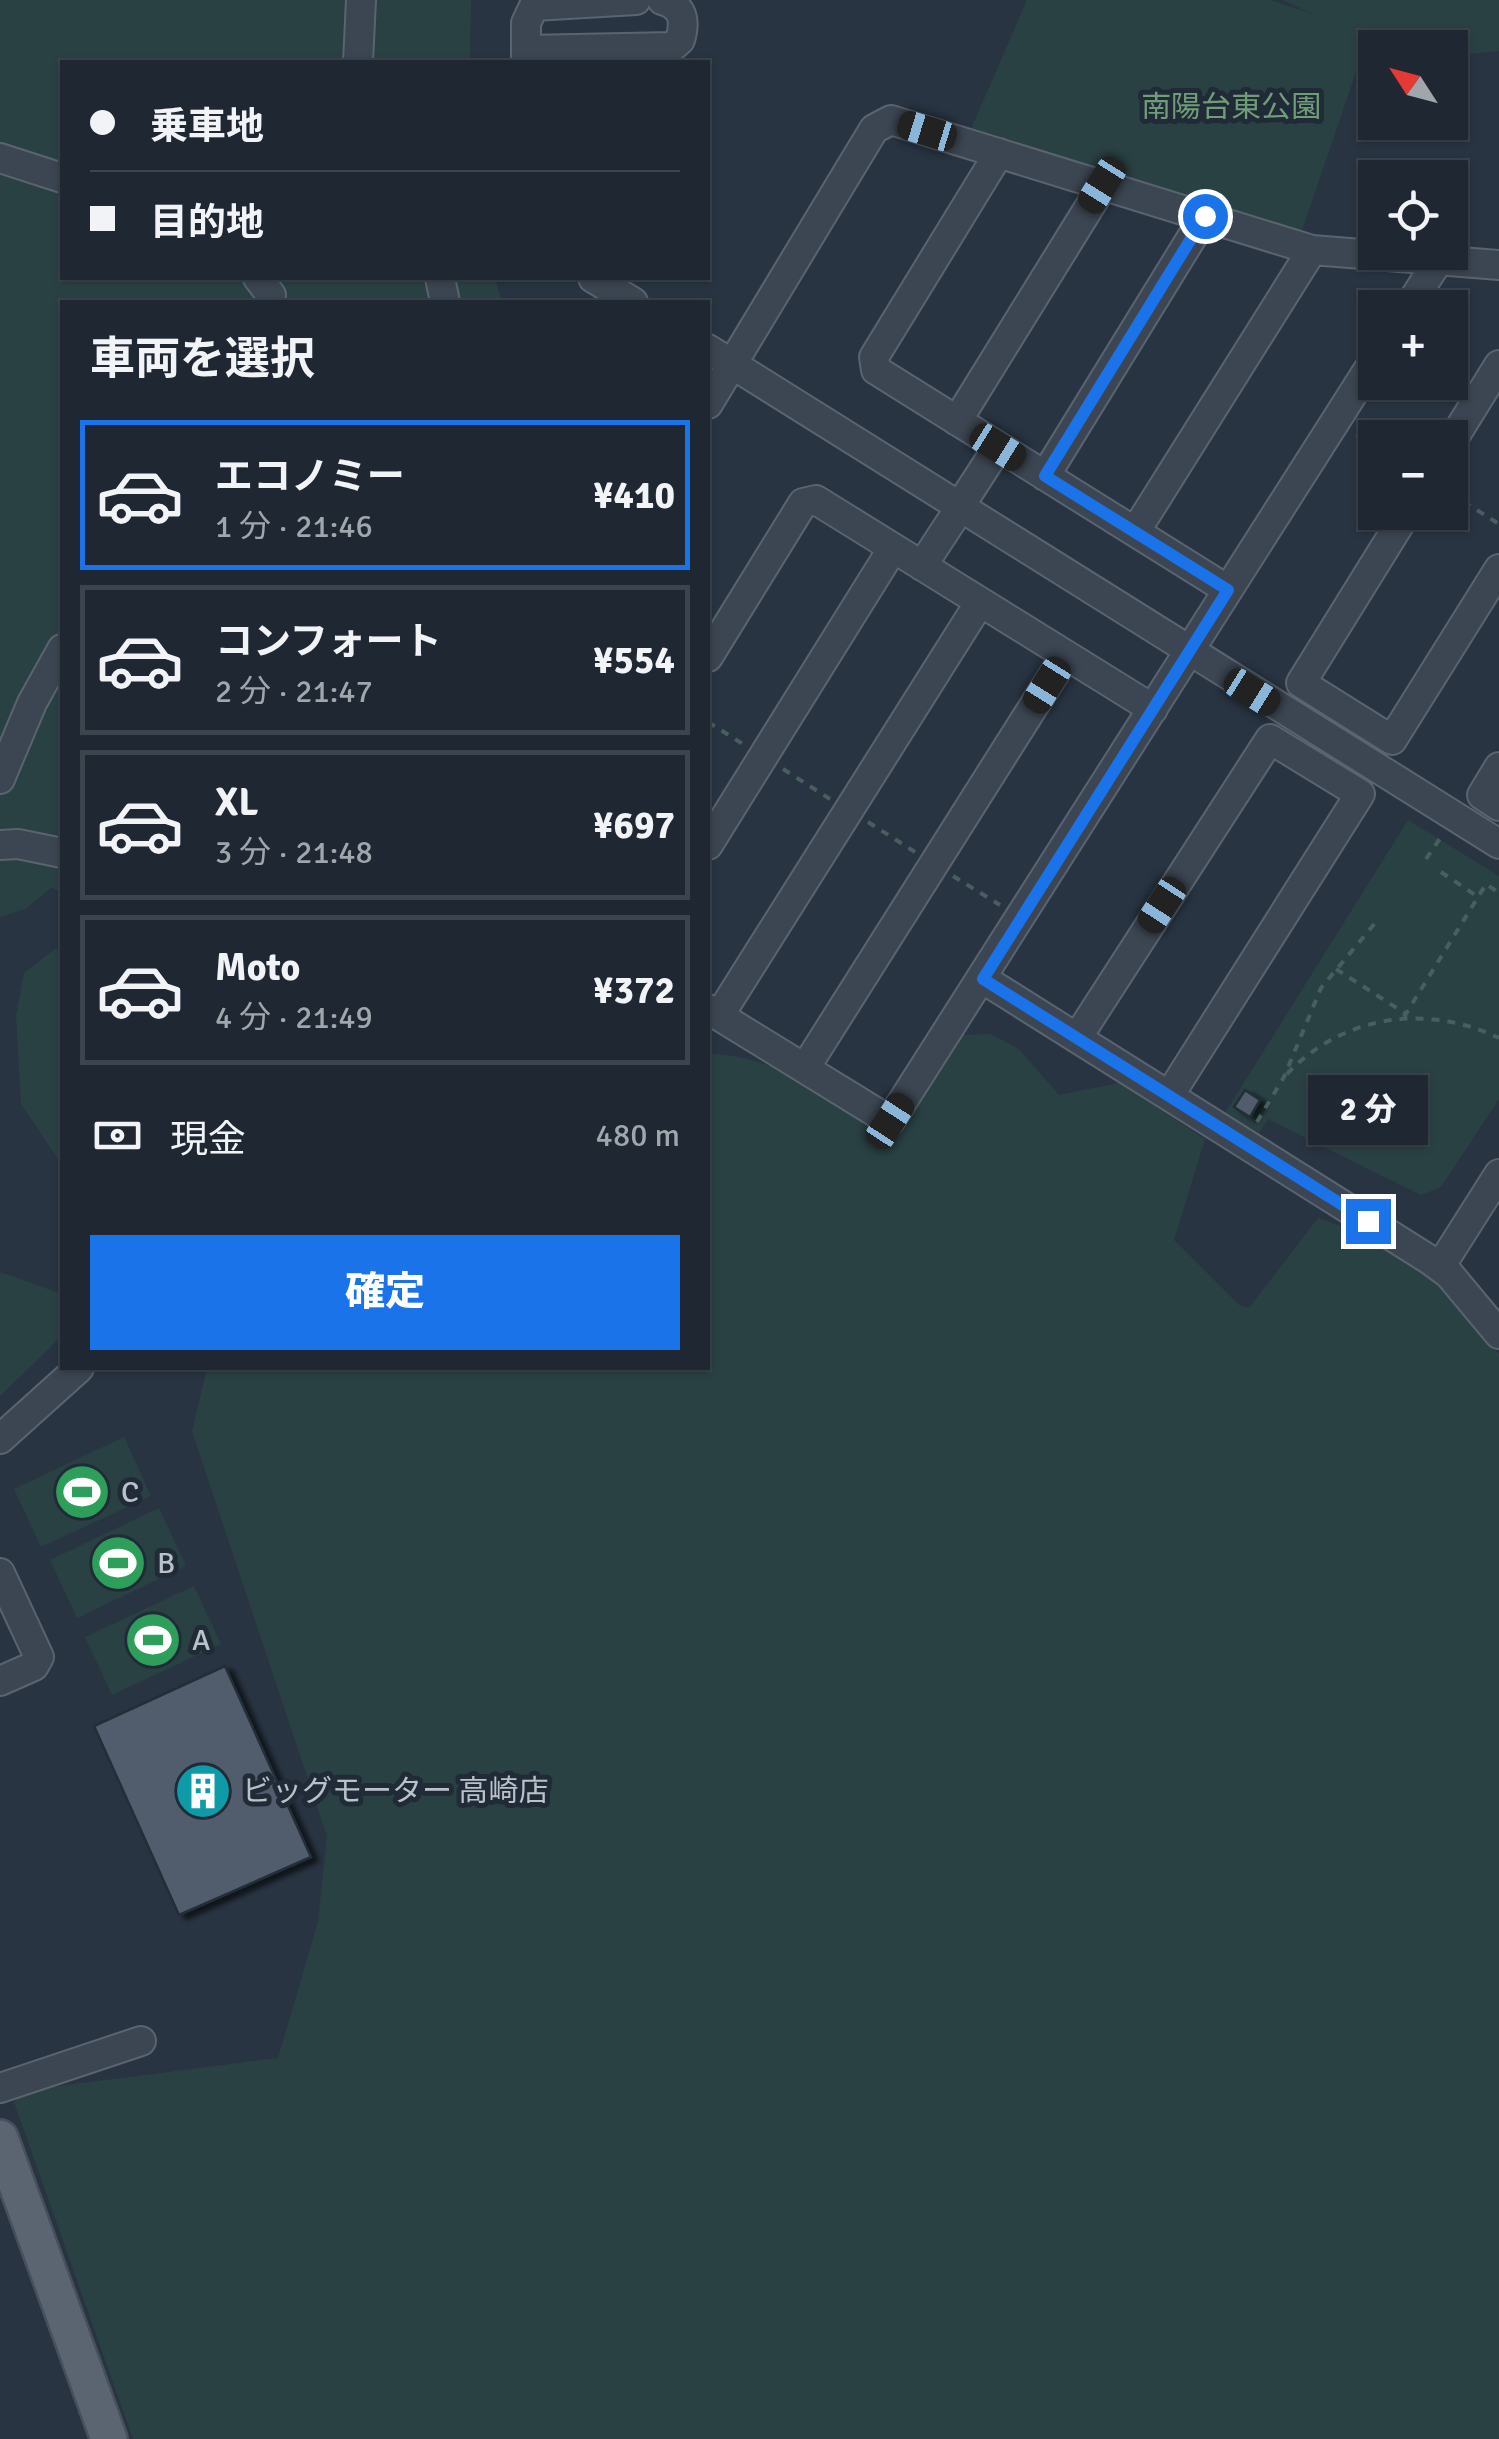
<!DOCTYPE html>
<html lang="ja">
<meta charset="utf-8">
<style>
:root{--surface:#1e2732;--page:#262f3a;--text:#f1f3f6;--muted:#a1a5ac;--line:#3c444d;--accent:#1a73e8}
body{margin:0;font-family:Signika,"Noto Sans JP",sans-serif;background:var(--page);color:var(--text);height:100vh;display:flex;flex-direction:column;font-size:38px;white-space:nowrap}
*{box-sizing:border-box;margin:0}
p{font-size:32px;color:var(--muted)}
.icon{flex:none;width:55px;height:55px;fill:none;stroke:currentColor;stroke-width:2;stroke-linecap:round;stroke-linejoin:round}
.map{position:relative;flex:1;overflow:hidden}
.panel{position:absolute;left:60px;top:300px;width:650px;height:1070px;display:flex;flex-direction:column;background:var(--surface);border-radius:0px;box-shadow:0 2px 8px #0004,0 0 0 2px var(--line)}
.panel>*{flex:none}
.banner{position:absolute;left:60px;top:60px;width:650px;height:220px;border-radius:0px;box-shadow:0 2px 8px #0004,0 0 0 2px var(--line);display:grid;align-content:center;height:220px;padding:0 30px;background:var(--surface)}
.needle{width:65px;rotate:306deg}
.controls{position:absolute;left:1358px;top:30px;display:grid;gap:20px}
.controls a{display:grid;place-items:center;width:110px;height:110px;border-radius:0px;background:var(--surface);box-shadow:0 2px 8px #0004,0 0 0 2px var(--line);font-size:50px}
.end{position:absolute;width:45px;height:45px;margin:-22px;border:12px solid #1a73e8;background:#fff;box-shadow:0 0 0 5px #fff}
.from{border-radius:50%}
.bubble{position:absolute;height:70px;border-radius:0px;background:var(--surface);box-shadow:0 2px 8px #0004,0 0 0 2px var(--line);font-size:32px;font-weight:800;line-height:70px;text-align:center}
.car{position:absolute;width:30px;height:60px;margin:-30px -15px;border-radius:12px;box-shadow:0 0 8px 2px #0007;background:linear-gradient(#222 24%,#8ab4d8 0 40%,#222 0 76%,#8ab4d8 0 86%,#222 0)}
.banner b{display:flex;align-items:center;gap:35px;height:95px;font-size:38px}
.banner b+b{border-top:2px solid var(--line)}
.banner i{width:25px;height:25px;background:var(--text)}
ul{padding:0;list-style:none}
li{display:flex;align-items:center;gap:30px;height:150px;margin:0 20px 15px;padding:0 10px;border:5px solid var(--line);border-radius:0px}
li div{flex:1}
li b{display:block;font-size:38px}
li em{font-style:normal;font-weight:800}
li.current{border-color:var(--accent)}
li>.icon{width:90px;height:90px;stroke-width:1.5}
h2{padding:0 30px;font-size:45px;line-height:120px}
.pay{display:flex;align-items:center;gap:25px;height:110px;padding:0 30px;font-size:38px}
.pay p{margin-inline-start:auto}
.primary-button{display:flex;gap:20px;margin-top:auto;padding:20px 30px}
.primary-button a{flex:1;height:115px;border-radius:0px;background:var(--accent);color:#fff;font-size:40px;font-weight:800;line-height:115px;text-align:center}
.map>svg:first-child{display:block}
.green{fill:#2a4143}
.building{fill:#515d6d;stroke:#232d39;stroke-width:2.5;filter:url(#shadow)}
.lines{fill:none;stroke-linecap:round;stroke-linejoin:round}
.minor-casing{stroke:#5a646f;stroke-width:32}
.major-casing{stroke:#464f5b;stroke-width:40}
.path{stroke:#485e5f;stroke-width:4;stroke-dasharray:8 8;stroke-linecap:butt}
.minor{stroke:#3c4652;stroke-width:28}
.major{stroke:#5a6571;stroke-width:35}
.route{stroke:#1a73e8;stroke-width:12}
.labels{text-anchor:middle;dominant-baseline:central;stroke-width:10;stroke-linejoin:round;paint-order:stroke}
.park-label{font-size:30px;fill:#719c79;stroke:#202b37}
.poi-label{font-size:30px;fill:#b9c1cb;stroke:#202b37;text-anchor:start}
</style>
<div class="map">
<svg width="1499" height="2439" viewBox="0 0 1499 2439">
<defs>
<filter id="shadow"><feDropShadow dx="7" dy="4" stdDeviation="2.5" flood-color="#0009"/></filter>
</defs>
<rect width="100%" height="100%" fill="#283442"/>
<!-- green -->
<path class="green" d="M0,0H471L470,62H62V278H495L502,302H62V894L52,887L27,908L0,918Z
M1027,0H1270L1313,14L1283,0H1499V51L1469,54L1369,34L1299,239L967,138Z
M1408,820L1499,876V1099L1441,1187L1421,1195L1268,1119L1259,1133L1225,1113Z
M56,948L62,958V1165L21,1104L16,1016L24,973Z
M991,1034L1019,1049L1059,1095L1119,1083L1205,1139L1174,1240L1239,1305L1249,1308L1318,1218L1358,1232L1437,1281L1499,1354V2439H133L14,2102L27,2090L278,2058L318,1922L327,1836L192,1431L207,1368H708V1054C775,1054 832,1099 888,1132L962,1035Z
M0,1272L62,1294V1336L0,1396Z
M124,1437L151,1496L41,1547L14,1489Z
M159,1508L186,1566L77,1618L50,1560Z
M194,1586L221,1644L112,1695L85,1637Z"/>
<!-- building -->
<path class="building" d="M1245,1090L1260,1100L1250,1117L1234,1107Z
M225,1666L311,1857L179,1915L94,1726Z"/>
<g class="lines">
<!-- minor casing -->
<g class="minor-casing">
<path id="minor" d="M526,50L672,47L680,40C686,20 683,6 662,0
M358,62L361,0
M526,62V23L534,6L636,0
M999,153L874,357L876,370L1228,590
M0,158L62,178
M258,278L271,295L269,302
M440,278L445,302
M593,278L633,302
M1408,308L1438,261
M708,349L1499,844
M708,404L874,129L891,120L1312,250L1499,265
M957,421L1103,185
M1450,444L1499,365
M1045,476L1205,216
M967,495L998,447
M1407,512L1301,683L1392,740L1499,569
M1135,532L1312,250
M922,566L954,517
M708,657L803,503L816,500L1153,709
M1499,767L1482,795L1499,806
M0,779L32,703L62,649
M0,845L18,844L62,853
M708,845L893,548
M983,979L1430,1260L1449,1274L1499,1334
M708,1009L890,1121L1375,359
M719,1016L980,602
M1077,1038L1270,739L1360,794L1169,1096
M805,1068L1066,655
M1440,1267L1499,1174
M0,1439L79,1368
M0,1573L39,1657L34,1666L0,1681
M0,2088L141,2041"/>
</g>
<!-- major casing -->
<g class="major-casing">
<path id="major" d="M0,2138L109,2439"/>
</g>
<!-- path -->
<path class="path" d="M1356,435L1375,446
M1450,493L1499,524
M708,722L746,746
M783,769L830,799
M868,822L915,852
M1426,859L1443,834
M1441,872L1478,897
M953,876L1000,905
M1336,969L1406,1014
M1404,1017L1486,884L1499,893
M1287,1074C1343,1015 1426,1003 1499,1038
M1257,1122L1284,1077L1321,988L1376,922"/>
<!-- minor -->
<use href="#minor" class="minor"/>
<!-- major -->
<use href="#major" class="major"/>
</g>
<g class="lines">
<!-- route -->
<path class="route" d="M1205,216L1045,476L1228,590L983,979L1368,1221"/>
</g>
<!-- icons -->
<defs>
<g id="stadium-disc" transform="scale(2.875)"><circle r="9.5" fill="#2e9e5b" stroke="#202b37"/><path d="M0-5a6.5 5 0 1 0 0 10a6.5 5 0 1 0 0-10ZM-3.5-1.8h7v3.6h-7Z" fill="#fff"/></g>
<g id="building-disc" transform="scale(2.875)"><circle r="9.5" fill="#0f9aa8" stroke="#202b37"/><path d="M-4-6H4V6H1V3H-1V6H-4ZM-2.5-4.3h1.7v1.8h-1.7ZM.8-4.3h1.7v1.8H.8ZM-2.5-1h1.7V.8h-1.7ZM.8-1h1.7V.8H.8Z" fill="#fff"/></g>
</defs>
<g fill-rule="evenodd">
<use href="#stadium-disc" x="82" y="1492"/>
<use href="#stadium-disc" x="118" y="1563"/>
<use href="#stadium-disc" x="153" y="1640"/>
<use href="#building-disc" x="203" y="1791"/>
</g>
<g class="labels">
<!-- park labels -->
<g class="park-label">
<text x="1231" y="107">南陽台東公園</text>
</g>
<!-- poi labels -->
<g class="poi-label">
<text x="121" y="1492">C</text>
<text x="157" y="1563">B</text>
<text x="192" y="1640">A</text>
<text x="242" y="1791">ビッグモーター 高崎店</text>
</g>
</g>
</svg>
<div class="controls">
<a><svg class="needle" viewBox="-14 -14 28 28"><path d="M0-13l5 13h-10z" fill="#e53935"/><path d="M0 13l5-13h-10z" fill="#a1a5ac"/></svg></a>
<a><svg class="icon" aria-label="locate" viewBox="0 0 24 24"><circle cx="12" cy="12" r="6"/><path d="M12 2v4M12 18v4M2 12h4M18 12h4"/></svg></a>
<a>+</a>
<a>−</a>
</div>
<i class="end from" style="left:1205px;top:216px"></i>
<i class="end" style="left:1368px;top:1221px"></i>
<div class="bubble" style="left:1308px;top:1075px;width:120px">2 分</div>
<i class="car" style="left:927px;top:131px;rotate:287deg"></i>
<i class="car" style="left:1102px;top:185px;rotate:212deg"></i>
<i class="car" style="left:998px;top:447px;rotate:122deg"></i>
<i class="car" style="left:1047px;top:685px;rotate:212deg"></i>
<i class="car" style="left:1252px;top:692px;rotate:122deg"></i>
<i class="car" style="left:1162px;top:905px;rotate:213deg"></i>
<i class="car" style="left:890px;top:1121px;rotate:33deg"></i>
<div class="banner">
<b><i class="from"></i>乗車地</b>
<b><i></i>目的地</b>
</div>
<section class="panel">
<h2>車両を選択</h2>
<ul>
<li class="current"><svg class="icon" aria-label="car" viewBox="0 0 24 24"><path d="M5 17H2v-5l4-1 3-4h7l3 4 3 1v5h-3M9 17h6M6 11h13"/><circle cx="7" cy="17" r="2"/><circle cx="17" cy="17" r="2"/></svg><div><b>エコノミー</b><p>1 分 · 21:46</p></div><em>¥410</em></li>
<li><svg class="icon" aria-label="car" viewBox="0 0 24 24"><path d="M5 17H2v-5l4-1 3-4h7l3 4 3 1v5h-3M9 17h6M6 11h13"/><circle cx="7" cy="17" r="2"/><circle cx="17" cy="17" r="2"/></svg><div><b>コンフォート</b><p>2 分 · 21:47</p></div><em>¥554</em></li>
<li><svg class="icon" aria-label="car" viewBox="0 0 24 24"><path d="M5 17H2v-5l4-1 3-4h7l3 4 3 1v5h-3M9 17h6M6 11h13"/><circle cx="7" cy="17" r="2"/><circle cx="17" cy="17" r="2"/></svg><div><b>XL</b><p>3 分 · 21:48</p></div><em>¥697</em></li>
<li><svg class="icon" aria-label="car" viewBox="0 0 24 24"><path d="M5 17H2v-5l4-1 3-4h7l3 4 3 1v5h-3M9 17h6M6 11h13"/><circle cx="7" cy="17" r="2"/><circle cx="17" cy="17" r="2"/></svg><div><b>Moto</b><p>4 分 · 21:49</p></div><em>¥372</em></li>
</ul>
<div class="pay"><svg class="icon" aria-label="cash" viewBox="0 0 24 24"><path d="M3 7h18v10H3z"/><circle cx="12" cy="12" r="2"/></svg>現金<p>480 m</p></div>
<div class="primary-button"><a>確定</a></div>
</section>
</div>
